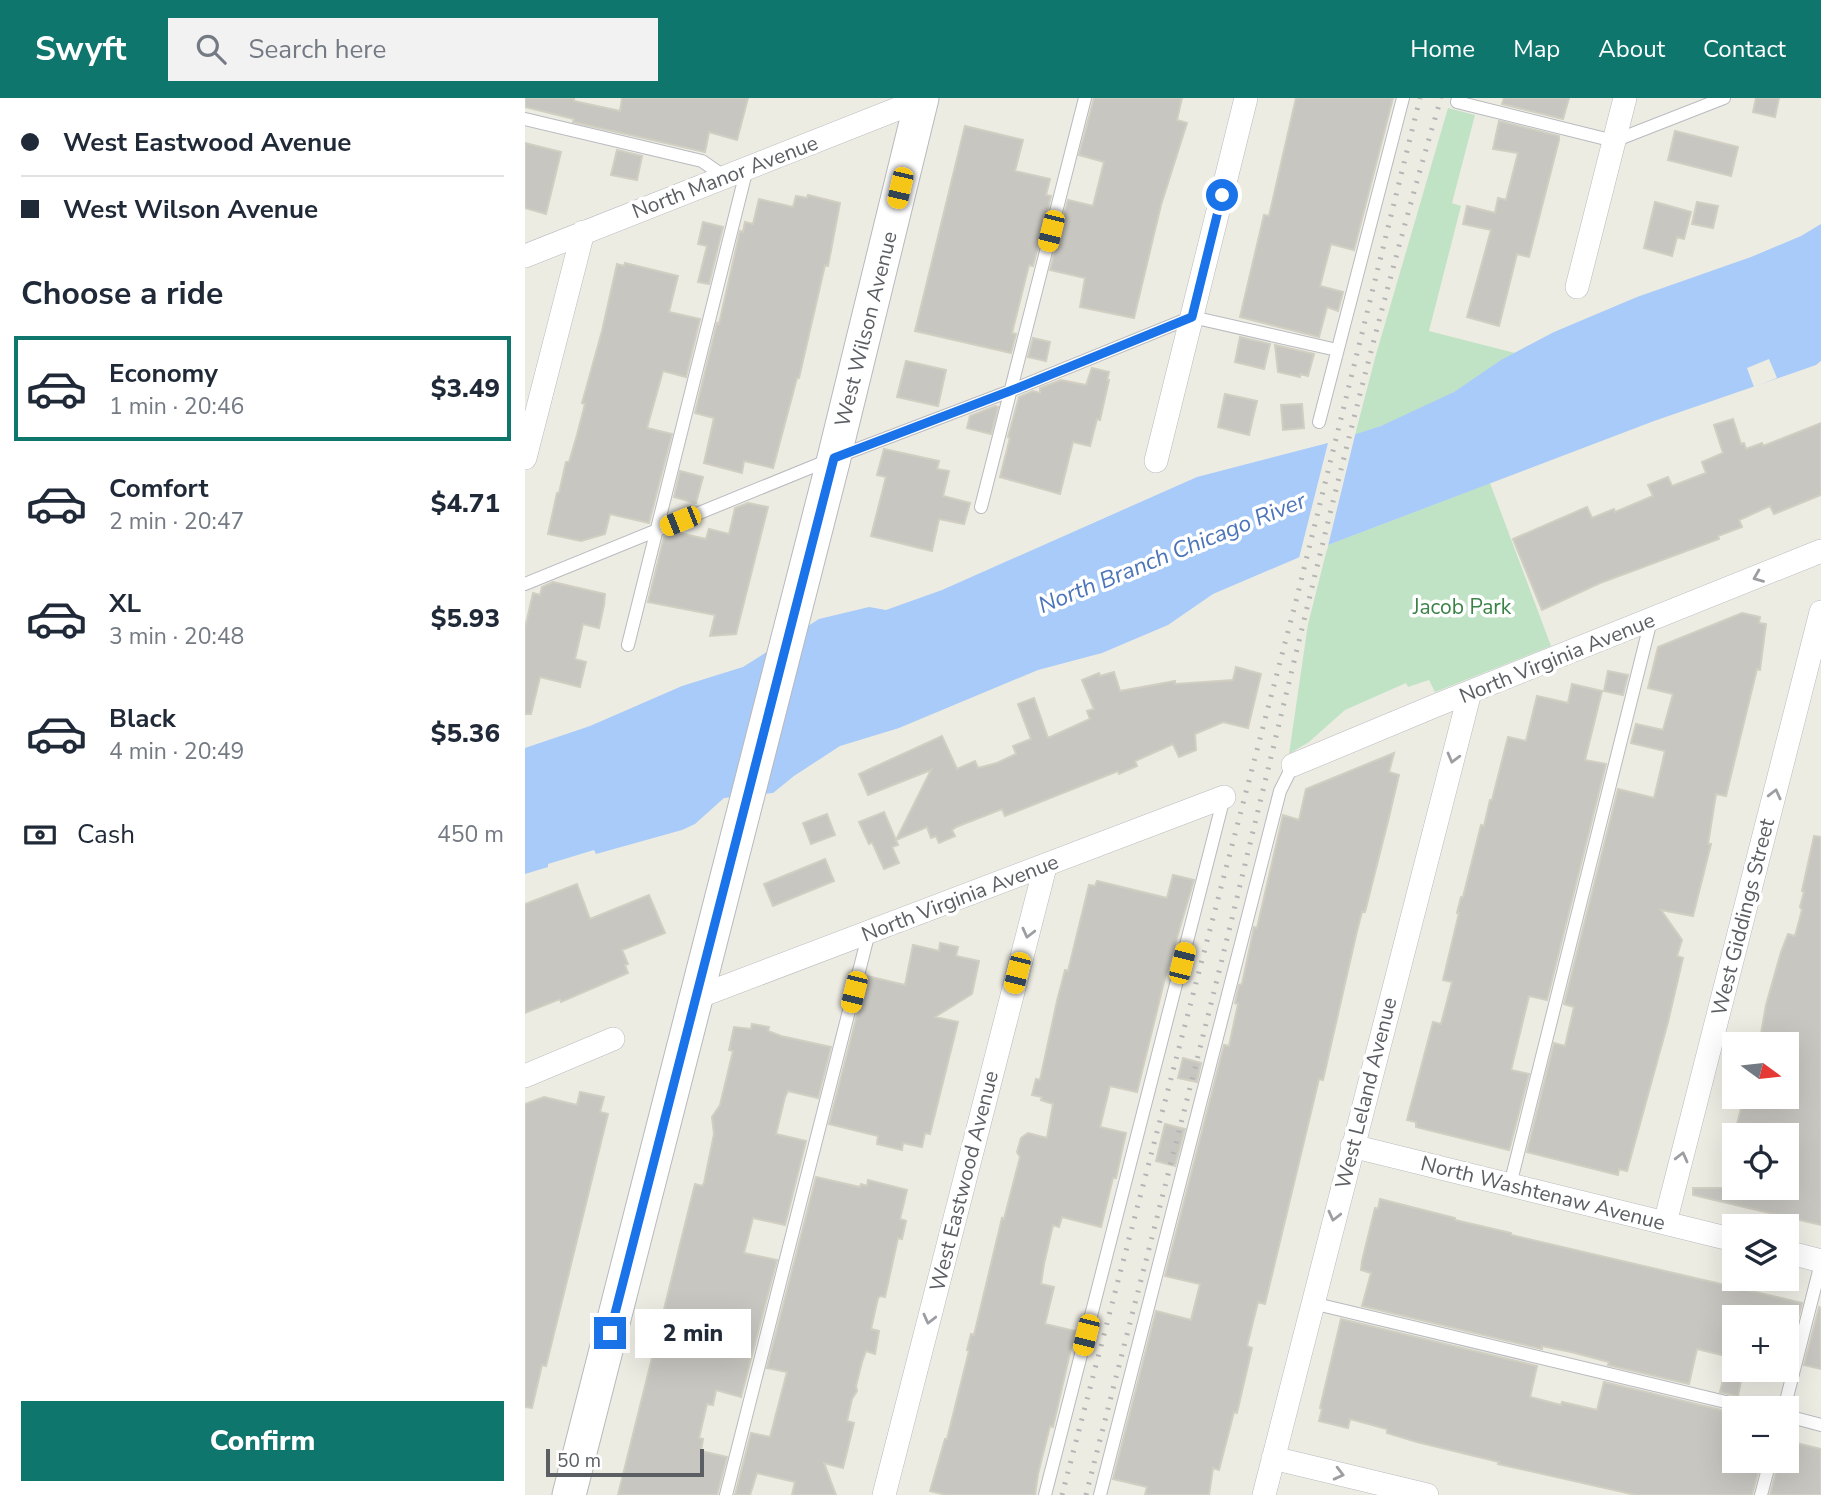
<!DOCTYPE html>
<meta charset="utf-8">
<style>
:root{--surface:#fff;--page:#f2f2f3;--text:#1f2937;--muted:#747a83;--line:#e0e1e3;--accent:#0f766e}
body{margin:0;font-family:"Nunito Sans",sans-serif;background:var(--page);color:var(--text);height:100vh;display:flex;flex-direction:column;font-size:26px;white-space:nowrap}
*{box-sizing:border-box;margin:0}
p{font-size:23px;color:var(--muted)}
.icon{flex:none;width:38px;height:38px;fill:none;stroke:currentColor;stroke-width:2;stroke-linecap:round;stroke-linejoin:round}
.map{position:relative;flex:1;overflow:hidden}
.side{display:flex;flex-direction:column;background:var(--surface);width:525px}
.side>*{flex:none}
.top-card{display:grid;align-content:center;height:154px;padding:0 21px;background:var(--surface)}
.needle{width:46px;rotate:105deg}
.controls{position:absolute;left:1197px;top:934px;display:grid;gap:14px}
.controls a{display:grid;place-items:center;width:77px;height:77px;border-radius:0px;background:var(--surface);box-shadow:0 7px 28px #0002;font-size:35px}
.scale{position:absolute;left:21px;bottom:18px;width:158px;box-sizing:border-box;padding-left:7px;border:4px solid #5b5e63;border-top:0;font-size:19px;line-height:24px;white-space:nowrap;color:#5b5e63;-webkit-text-stroke:5px #fff;paint-order:stroke}
.end{position:absolute;width:32px;height:32px;margin:-16px;border:9px solid #1a73e8;background:#fff;box-shadow:0 0 0 4px #fff}
.from{border-radius:50%}
.bubble{position:absolute;height:49px;border-radius:0px;background:var(--surface);box-shadow:0 7px 28px #0002;font-size:23px;font-weight:800;line-height:49px;text-align:center}
.car{position:absolute;width:21px;height:42px;margin:-21px -10px;border-radius:9px;box-shadow:0 0 5px 2px #0007;background:linear-gradient(#f5c518 24%,#345 0 40%,#f5c518 0 76%,#345 0 86%,#f5c518 0)}
.top-card b{display:flex;align-items:center;gap:24px;height:66px;font-size:26px}
.top-card b+b{border-top:2px solid var(--line)}
.top-card i{width:18px;height:18px;background:var(--text)}
ul{padding:0;list-style:none}
li{display:flex;align-items:center;gap:21px;height:105px;margin:0 14px 10px;padding:0 7px;border:4px solid transparent;border-radius:0px}
li div{flex:1}
li b{display:block;font-size:26px}
li em{font-style:normal;font-weight:800}
li.current{border-color:var(--accent)}
li>.icon{width:63px;height:63px;stroke-width:1.5}
h2{padding:0 21px;font-size:32px;line-height:84px}
.pay{display:flex;align-items:center;gap:18px;height:77px;padding:0 21px;font-size:26px}
.pay p{margin-inline-start:auto}
.primary-button{display:flex;gap:14px;margin-top:auto;padding:14px 21px}
.primary-button a{flex:1;height:80px;border-radius:0px;background:var(--accent);color:#fff;font-size:28px;font-weight:800;line-height:80px;text-align:center}
header{display:flex;align-items:center;gap:42px;box-sizing:border-box;height:98px;padding:0 35px;background:var(--accent);color:#fff}
header strong{font-size:33px}
nav{display:flex;gap:38px;margin-inline-start:auto;font-size:24px}
.search{width:490px;height:63px;background:var(--page);display:flex;align-items:center;gap:18px;box-sizing:border-box;padding:0 24px;border-radius:0px;color:var(--muted);font-size:26px}
main{display:flex;flex:1;min-height:0}
.map>svg:first-child{display:block}
.green{fill:#c1e3c5}
.water{fill:#a8cbf9}
.pier{fill:#edece3}
.building{fill:#c8c6c0;stroke:#d1cec2;stroke-width:2}
.lines{fill:none;stroke-linecap:round;stroke-linejoin:round}
.lane-casing{stroke:#b8babf;stroke-width:14}
.street-casing{stroke:#b8babf;stroke-width:24}
.secondary-casing{stroke:#b7b9be;stroke-width:35}
.lane{stroke:#fff;stroke-width:12}
.street{stroke:#fff;stroke-width:23}
.secondary{stroke:#fff;stroke-width:33}
.rail{stroke:#b4b5b5;stroke-width:5;stroke-dasharray:2 9;stroke-linecap:butt}
.oneway{stroke:#9d9ea1}
.route{stroke:#1a73e8;stroke-width:9}
.labels{text-anchor:middle;dominant-baseline:central;stroke-width:7;stroke-linejoin:round;paint-order:stroke}
.street-label{font-size:21px;fill:#5b5e63;stroke:#fff}
.park-label{font-size:21px;fill:#3b8247;stroke:#fff}
.water-label{font-size:23px;font-style:italic;fill:#4c74ba;stroke:#fff}
</style>
<header>
<strong>Swyft</strong>
<div class="search"><svg class="icon" aria-label="search" viewBox="0 0 24 24"><circle cx="10" cy="10" r="6"/><path d="M15 15l6 6"/></svg>Search here</div>
<nav><a>Home</a><a>Map</a><a>About</a><a>Contact</a></nav>
</header>
<main>
<section class="side">
<div class="top-card">
<b><i class="from"></i>West Eastwood Avenue</b>
<b><i></i>West Wilson Avenue</b>
</div>
<h2>Choose a ride</h2>
<ul>
<li class="current"><svg class="icon" aria-label="car" viewBox="0 0 24 24"><path d="M5 17H2v-5l4-1 3-4h7l3 4 3 1v5h-3M9 17h6M6 11h13"/><circle cx="7" cy="17" r="2"/><circle cx="17" cy="17" r="2"/></svg><div><b>Economy</b><p>1 min · 20:46</p></div><em>$3.49</em></li>
<li><svg class="icon" aria-label="car" viewBox="0 0 24 24"><path d="M5 17H2v-5l4-1 3-4h7l3 4 3 1v5h-3M9 17h6M6 11h13"/><circle cx="7" cy="17" r="2"/><circle cx="17" cy="17" r="2"/></svg><div><b>Comfort</b><p>2 min · 20:47</p></div><em>$4.71</em></li>
<li><svg class="icon" aria-label="car" viewBox="0 0 24 24"><path d="M5 17H2v-5l4-1 3-4h7l3 4 3 1v5h-3M9 17h6M6 11h13"/><circle cx="7" cy="17" r="2"/><circle cx="17" cy="17" r="2"/></svg><div><b>XL</b><p>3 min · 20:48</p></div><em>$5.93</em></li>
<li><svg class="icon" aria-label="car" viewBox="0 0 24 24"><path d="M5 17H2v-5l4-1 3-4h7l3 4 3 1v5h-3M9 17h6M6 11h13"/><circle cx="7" cy="17" r="2"/><circle cx="17" cy="17" r="2"/></svg><div><b>Black</b><p>4 min · 20:49</p></div><em>$5.36</em></li>
</ul>
<div class="pay"><svg class="icon" aria-label="cash" viewBox="0 0 24 24"><path d="M3 7h18v10H3z"/><circle cx="12" cy="12" r="2"/></svg>Cash<p>450 m</p></div>
<div class="primary-button"><a>Confirm</a></div>
</section>
<div class="map">
<svg width="1296" height="1397" viewBox="0 0 1296 1397">
<rect width="100%" height="100%" fill="#edece3"/>
<!-- green -->
<path class="green" d="M923,10L950,17L927,105L936,108L904,233L990,255C969,266 951,281 931,293C900,312 864,326 830,337L850,260Z
M965,385L1026,548L910,594L904,582L883,589L881,585L820,612L784,644L764,656L783,526L803,447Z"/>
<!-- water -->
<path class="water" d="M1296,126V263L1291,267L1129,323L803,447L688,496L643,527L577,555L513,572L374,630L315,648L269,678L248,695L199,700L170,726L157,732L71,756L69,752L23,766V769L0,776V650L65,628L157,588L218,569L294,521L344,509L361,512L417,492L672,379L803,345L856,328L929,294L976,262L1029,234L1112,199L1226,159L1276,138Z"/>
<!-- pier -->
<path class="pier" d="M1244,261L1252,280L1229,289L1222,270Z
M831,333L802,452L773,464L804,341Z"/>
<!-- building -->
<path class="building" d="M0,0H49V3L95,13L97,0H223L212,42L184,34L180,54L48,24L49,21L0,9Z
M569,0H657L652,22L662,25L636,107L609,220L555,209L560,180L525,172L543,102L568,108L579,64L554,57Z
M771,0H868L829,152L806,146L795,188L818,194L813,213L802,209L794,239L715,219L739,117L744,118Z
M979,0H1044L1038,21L977,6Z
M1231,0H1254L1250,19L1228,14Z
M974,23L1034,38V42L1004,159L992,156L974,228L942,219L966,132L938,126L942,108L970,115L973,100L981,102L993,55L968,51Z
M440,28L498,42L490,73L525,81L521,97L526,98L508,168L504,167L487,235L491,236L486,255L390,233Z
M1150,33L1213,49L1206,78L1143,62Z
M0,45L36,54L21,116L0,110Z
M92,52L117,58L112,82L86,77Z
M283,97L315,105L303,168L300,167L274,280H272L248,370L219,363L217,375L179,365L189,320L170,315L192,225L194,226L215,133L218,134L220,124L228,126L234,101L268,109L271,98L282,100Z
M1130,104L1166,114L1159,141L1152,139L1147,158L1119,150Z
M1172,104L1193,108L1188,130L1167,126Z
M178,124L198,129L184,186L173,184L182,148L173,146Z
M100,165L153,178L144,214L175,221L161,279L138,273L122,330L147,336L124,425L85,416L80,436L56,443L23,436L32,395H34L41,364H44L52,337L60,306L57,305L77,233L92,166L99,168Z
M715,239L745,246L739,271L710,264Z
M508,240L525,244L521,263L503,259Z
M750,247L789,256L783,278L775,276V279L753,274Z
M381,263L421,272L413,308L372,299Z
M567,270L584,274L582,282H584L575,322L572,321L565,348L548,344L535,396L475,379L485,340L483,339L494,299L508,293L515,295V290L536,282L561,287Z
M700,296L732,303L724,337L693,329Z
M777,306L779,330L758,332L756,307Z
M470,308L473,309L466,336L442,330L445,318Z
M1208,321L1216,346L1219,345L1221,351L1237,345L1238,348L1296,325V397L1249,416L1245,408L1214,422L1217,429L1193,438L1194,441L1075,485L1017,512L988,441L1062,409L1067,420L1089,411L1090,414L1128,398L1123,387L1143,379L1147,388L1181,375L1177,364L1198,355L1189,327Z
M359,351L414,363L412,371L424,373L418,398L445,405L439,426L414,421L407,453L346,438L361,379L352,377Z
M155,373L178,379L171,405L149,399Z
M223,405L243,409L211,536L185,538L190,517L123,504L139,439L151,434L181,441L184,431L204,436L210,410Z
M28,484L80,496L79,507L74,530L58,526L50,561L61,564L55,589L15,579L6,616H0V530L8,495L15,497L17,489Z
M1217,515L1235,519L1234,525L1241,526L1235,572L1232,571L1201,698L1191,696L1183,746H1186L1168,818L1136,812L1157,842L1152,858L1158,860L1143,924L1102,1073L1094,1071L1093,1077L1002,1054L1029,945L1040,948L1049,909L1039,906L1093,691L1129,700L1140,653L1106,645L1111,626L1138,632L1148,596L1123,590L1133,549Z
M711,569L736,576L723,630L698,624L670,636L671,652L654,659L648,646L610,663L612,668L594,676L593,673L480,718L477,711L431,729L427,732L430,738L414,745L411,738L406,740L402,729L371,742L406,672L343,697L334,676L417,638L432,671L450,663L453,670L472,665L491,656L488,648L506,641L493,606L509,600L523,640L565,621L562,613L569,611L557,582L574,575L575,578L589,574L595,593L650,583V586L708,582Z
M1083,573L1103,577L1098,597L1079,593Z
M1047,586L1077,593L1060,662L1081,666L1022,902L1004,898L986,972L1004,976L985,1049L984,1052L891,1029V1024L882,1022L908,924L916,926L927,884L918,882L934,815H932L936,799H938L956,727L959,728L965,702H967L983,639L1001,643L1012,598L1043,605Z
M869,655L864,674L874,677L864,719L840,814H837L832,833L798,982L794,981L740,1206L733,1204L722,1248L727,1250L712,1315L709,1314L694,1372L688,1370L684,1397H620L622,1389L588,1381L631,1213L666,1222L675,1186L640,1178L699,947L704,948L713,906L710,905L714,887L717,886L729,829L732,830L758,717L774,722L781,691Z
M359,714L373,747L367,749L374,765L359,771L347,744L344,746L334,724Z
M302,716L310,737L286,746L278,725Z
M1289,738L1296,739V1127L1168,1097V1090H1239L1256,1094L1257,1090H1262V1038H1209L1219,999H1242L1262,1004V947H1234L1241,907L1256,854L1263,836L1270,838L1277,812L1275,809L1279,794L1277,793Z
M300,761L309,783L248,808L239,786Z
M648,777L669,782L640,880L612,994L585,988L575,1029L601,1035L591,1080H588L576,1129L537,1119L534,1129L528,1127L519,1166L516,1186L529,1189L520,1226L550,1233L528,1329L525,1328L513,1376L510,1397H421L405,1393L420,1341H422L444,1253L442,1252L446,1236L449,1237L477,1120L479,1121L495,1059L492,1054L496,1040L503,1035L522,1040L528,1006L516,1002L517,999L507,997L511,981L515,982L532,903L540,872L543,873L564,787L570,788L572,783L642,800Z
M52,786L65,821L124,797L140,835L97,852L103,866L100,867L103,875L36,904L35,901L0,915V806Z
M415,845L433,849L431,858L454,863L447,896L410,919L433,924L405,1036L400,1035L397,1049L378,1045L377,1052L352,1046L353,1038L304,1026L342,878L380,887L388,847L414,853Z
M227,926L244,929L243,933L256,938L306,949L293,1000L263,993L260,999L251,1036L281,1043L260,1127L228,1120L219,1155L252,1162L216,1299L191,1292L188,1307L182,1306L174,1340L178,1341L176,1353L202,1359L192,1397H93L170,1086L177,1088L179,1085L189,1036L187,1019L195,1007L208,953L204,952L209,929L226,931Z
M658,960L676,965L672,984L653,980Z
M55,994L79,999L75,1014L83,1016L21,1268L17,1267L7,1310L0,1309V1006L19,999L52,1007Z
M640,1026L660,1031L650,1068L631,1063Z
M291,1079L335,1089L336,1086L342,1088L343,1082L382,1092L375,1121L381,1123L377,1141L373,1140L360,1199L355,1198L353,1200L346,1231L354,1233L350,1256L341,1253L337,1264L331,1288L332,1293L327,1301L322,1323L329,1325L318,1370L299,1365L311,1397H267L270,1384L232,1375L225,1397H210L226,1335L245,1339L262,1274L242,1270Z
M855,1101L930,1120V1122L986,1135V1137L1277,1205L1262,1263V1220H1209V1260L1172,1251L1164,1286L1083,1267L1084,1264L1046,1254L1017,1248V1251L837,1208L846,1175L836,1172L837,1163L850,1110L853,1111Z
M1294,1209L1296,1210V1271L1279,1267Z
M816,1221L1012,1268L1005,1299L1036,1307L1037,1304L1072,1312L1079,1284L1209,1315L1202,1353L1205,1354L1203,1363H1236L1227,1397H1111L973,1366L974,1364L892,1344L862,1335V1331L825,1321L823,1330L794,1323L797,1311L795,1310Z
M1200,1273L1217,1278L1213,1298L1195,1294Z
M1267,1344L1296,1351V1397H1245L1254,1363H1262Z"/>
<g class="lines">
<!-- lane casing -->
<g class="lane-casing">
<path id="lane" d="M933,0L932,4L1089,43L1199,0
M0,21L177,63L200,79
M794,324L878,0
M456,409L560,0
M0,486L309,360L485,293L667,219L812,252
M103,547L222,70
M985,1087L1126,522
M787,1205L1230,1311
M1259,1311L1296,1165
M1262,1318L1296,1327
M201,1397L344,834
M520,1397L699,699
M575,1397L755,693L768,667
M1236,1397L1245,1363"/>
</g>
<!-- street casing -->
<g class="street-casing">
<path id="street" d="M0,158L400,0
M1052,189L1100,0
M0,360L58,134
M631,363L721,0
M768,667L912,607L1296,453
M170,900L699,699
M0,978L88,941
M827,1048L1209,1142
M1140,1125L1296,514
M1262,1154L1296,1163
M748,1360L902,1397
M359,1397L520,769
M739,1397L945,594"/>
</g>
<!-- secondary casing -->
<g class="secondary-casing">
<path id="secondary" d="M44,1397L309,360L397,0"/>
</g>
<!-- lane -->
<use href="#lane" class="lane"/>
<!-- street -->
<use href="#street" class="street"/>
<!-- secondary -->
<use href="#secondary" class="secondary"/>
<!-- rail -->
<path class="rail" d="M537,1397L771,503L895,0
M561,1397C615,1184 671,972 722,758C784,504 842,250 916,0"/>
</g>
<!-- one-way arrows -->
<defs><path id="oneway-chevron" d="M-2-3.5L2.5 0L-2 3.5" fill="none" stroke-width="1.6" stroke-linecap="round" stroke-linejoin="round" transform="scale(1.75)"/></defs>
<g class="oneway">
<use href="#oneway-chevron" transform="translate(1233 479) rotate(158)"/>
<use href="#oneway-chevron" transform="translate(928 660) rotate(105)"/>
<use href="#oneway-chevron" transform="translate(1250 696) rotate(-76)"/>
<use href="#oneway-chevron" transform="translate(503 835) rotate(104)"/>
<use href="#oneway-chevron" transform="translate(1157 1059) rotate(-76)"/>
<use href="#oneway-chevron" transform="translate(809 1118) rotate(104)"/>
<use href="#oneway-chevron" transform="translate(404 1221) rotate(104)"/>
<use href="#oneway-chevron" transform="translate(814 1376) rotate(14)"/>
</g>
<g class="lines">
<!-- route -->
<path class="route" d="M85,1235L309,360L485,293L667,219L697,97"/>
</g>
<g class="labels">
<!-- street labels -->
<g class="street-label">
<text transform="translate(200 79) rotate(-21)">North Manor Avenue</text>
<text transform="translate(341 231) rotate(-76)">West Wilson Avenue</text>
<text transform="translate(1032 560) rotate(-22)">North Virginia Avenue</text>
<text transform="translate(435 800) rotate(-21)">North Virginia Avenue</text>
<text transform="translate(1218 819) rotate(-76)">West Giddings Street</text>
<text transform="translate(841 995) rotate(-76)">West Leland Avenue</text>
<text transform="translate(439 1083) rotate(-76)">West Eastwood Avenue</text>
<text transform="translate(1018 1095) rotate(14)">North Washtenaw Avenue</text>
</g>
<!-- park labels -->
<g class="park-label">
<text x="937" y="509">Jacob Park</text>
</g>
<!-- water labels -->
<g class="water-label">
<text transform="translate(647 455) rotate(-22)">North Branch Chicago River</text>
</g>
</g>
</svg>
<div class="controls">
<a><svg class="needle" viewBox="-14 -14 28 28"><path d="M0-13l5 13h-10z" fill="#e53935"/><path d="M0 13l5-13h-10z" fill="#747a83"/></svg></a>
<a><svg class="icon" aria-label="locate" viewBox="0 0 24 24"><circle cx="12" cy="12" r="6"/><path d="M12 2v4M12 18v4M2 12h4M18 12h4"/></svg></a>
<a><svg class="icon" aria-label="layers" viewBox="0 0 24 24"><path d="M12 4l9 5-9 5-9-5zM3 14l9 5 9-5"/></svg></a>
<a>+</a>
<a>−</a>
</div>
<div class="scale">50 m</div>
<i class="end from" style="left:697px;top:97px"></i>
<i class="end" style="left:85px;top:1235px"></i>
<div class="bubble" style="left:110px;top:1211px;width:116px">2 min</div>
<i class="car" style="left:375px;top:90px;rotate:193deg"></i>
<i class="car" style="left:526px;top:133px;rotate:194deg"></i>
<i class="car" style="left:155px;top:423px;rotate:248deg"></i>
<i class="car" style="left:657px;top:865px;rotate:14deg"></i>
<i class="car" style="left:492px;top:875px;rotate:194deg"></i>
<i class="car" style="left:329px;top:894px;rotate:194deg"></i>
<i class="car" style="left:561px;top:1237px;rotate:194deg"></i>
</div>
</main>
